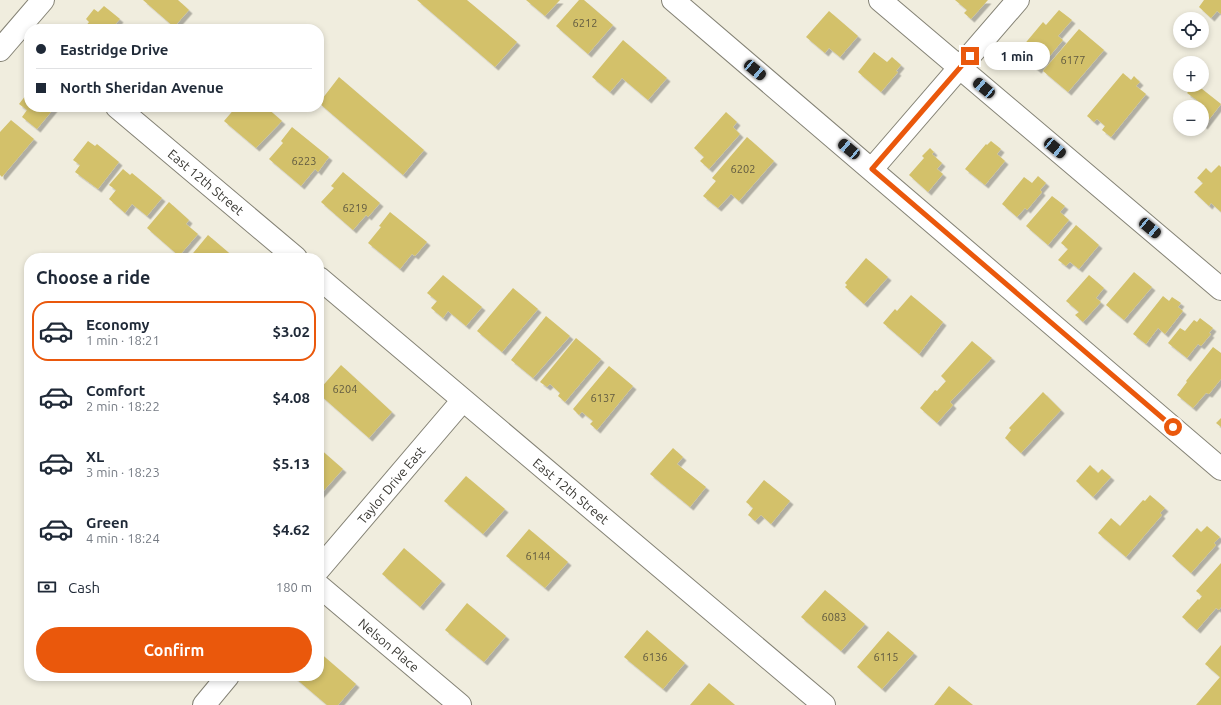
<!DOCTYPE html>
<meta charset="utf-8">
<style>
:root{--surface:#fff;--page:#f2f2f3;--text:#1f2937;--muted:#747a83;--line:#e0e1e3;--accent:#ea580c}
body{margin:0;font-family:Ubuntu,sans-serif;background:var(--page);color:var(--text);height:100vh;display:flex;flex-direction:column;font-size:15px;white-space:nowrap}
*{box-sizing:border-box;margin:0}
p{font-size:13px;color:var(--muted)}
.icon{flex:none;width:22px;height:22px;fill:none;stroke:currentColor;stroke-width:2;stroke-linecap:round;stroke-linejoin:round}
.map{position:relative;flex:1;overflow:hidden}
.sheet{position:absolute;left:24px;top:253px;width:300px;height:428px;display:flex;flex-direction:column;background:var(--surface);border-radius:16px;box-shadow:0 2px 6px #0003}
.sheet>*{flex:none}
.top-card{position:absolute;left:24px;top:24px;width:300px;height:88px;border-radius:16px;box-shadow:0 2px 6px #0003;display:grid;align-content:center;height:88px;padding:0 12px;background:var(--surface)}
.buttons{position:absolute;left:1173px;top:12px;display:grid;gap:8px}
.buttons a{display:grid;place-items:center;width:36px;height:36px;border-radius:50%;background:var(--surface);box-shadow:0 2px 6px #0003;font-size:20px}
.end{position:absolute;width:18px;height:18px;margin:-9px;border:5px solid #ea580c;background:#fff;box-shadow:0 0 0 2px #fff}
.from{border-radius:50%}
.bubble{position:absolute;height:28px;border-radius:14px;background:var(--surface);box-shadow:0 2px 6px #0003;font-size:13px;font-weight:700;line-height:28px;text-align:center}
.car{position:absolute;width:12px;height:24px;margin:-12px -6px;border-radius:5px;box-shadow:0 0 3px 1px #0007;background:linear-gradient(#222 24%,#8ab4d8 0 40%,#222 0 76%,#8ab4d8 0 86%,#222 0)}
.top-card b{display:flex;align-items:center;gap:14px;height:38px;font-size:15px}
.top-card b+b{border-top:1px solid var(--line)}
.top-card i{width:10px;height:10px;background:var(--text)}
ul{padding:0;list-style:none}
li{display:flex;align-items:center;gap:12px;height:60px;margin:0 8px 6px;padding:0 4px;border:2px solid transparent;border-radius:16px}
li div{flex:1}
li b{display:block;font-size:15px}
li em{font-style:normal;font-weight:700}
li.current{border-color:var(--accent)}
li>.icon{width:36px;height:36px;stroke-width:1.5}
h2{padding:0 12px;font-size:18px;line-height:48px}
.pay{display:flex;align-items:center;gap:10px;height:44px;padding:0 12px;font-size:15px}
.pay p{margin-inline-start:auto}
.action{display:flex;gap:8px;margin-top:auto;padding:8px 12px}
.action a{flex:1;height:46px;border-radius:24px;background:var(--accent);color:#fff;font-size:16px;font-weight:700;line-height:46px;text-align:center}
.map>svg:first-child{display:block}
.building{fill:#d3c16b;filter:url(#shadow)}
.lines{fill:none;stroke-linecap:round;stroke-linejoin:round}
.minor-casing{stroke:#848275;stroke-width:24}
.minor{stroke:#fff;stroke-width:22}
.route{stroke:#ea580c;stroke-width:5}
.labels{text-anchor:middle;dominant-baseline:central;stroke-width:3;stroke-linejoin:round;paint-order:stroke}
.number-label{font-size:11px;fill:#605a41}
.street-label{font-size:13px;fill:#393833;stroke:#fff}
</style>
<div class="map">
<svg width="1221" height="705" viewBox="0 0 1221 705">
<defs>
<filter id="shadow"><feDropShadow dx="3.5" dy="3.5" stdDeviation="0" flood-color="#0004"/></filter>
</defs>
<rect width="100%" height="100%" fill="#f0edde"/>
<!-- building -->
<path class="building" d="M143,0H178L189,10L174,27Z
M417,0H467L517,42L495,67Z
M526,0H560L545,16Z
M579,0H584L613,25L588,54L556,26Z
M955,0H988L971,19L964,13L967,10Z
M1204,0H1221V14L1217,11L1211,18L1199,7Z
M104,6L120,19L111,29H88L85,27L89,22L86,19L94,9L98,12Z
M1059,10L1072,20L1058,36L1063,40L1038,70L1017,53L1043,22L1046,25Z
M829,11L858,36L840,57L829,48L825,53L806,37Z
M1079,29L1104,50L1068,92L1043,71Z
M623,40L667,78L648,100L622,78L610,92L592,77Z
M874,52L887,62L892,57L901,65L896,71L898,72L881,92L858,72Z
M1123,73L1131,80L1134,76L1140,82L1136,86L1146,94L1111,137L1102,130L1105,126L1097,119L1094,122L1087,116Z
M339,77L424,150L403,175L319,103Z
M1194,85H1197L1221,104L1204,126L1202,124V107H1193L1198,101L1187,93Z
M29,91V107H55L37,129L22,117L27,110L19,104Z
M236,107H266L282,121L256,148L224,121Z
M726,112L737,122L733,127L740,134L709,169L700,161L704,157L694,148Z
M11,120L34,139L2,177L0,175V132Z
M292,127L329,157L318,172L315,169L301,186L269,159L283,143L281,141Z
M747,137L774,161L739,201L731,194L718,208L703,196L716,181L712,178Z
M88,141L95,146L97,144L119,162L98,189L75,172L80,165L73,160Z
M991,141L1001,149L997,154L1005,161L985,185L965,169L986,144L987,145Z
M930,148L934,152L932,154L942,163L937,169L943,174L928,192L909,175L924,158L922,156Z
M1219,165L1221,167V212L1211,203L1209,206L1194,192L1203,183L1197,178L1206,168L1211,173Z
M123,169L130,175L132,173L162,198L147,216L132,204L125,213L109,199L116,190L109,185Z
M343,172L380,203L368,217L366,215L353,230L321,202L334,188L331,186Z
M1038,176L1046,183L1040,190L1042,192L1027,210L1025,208L1017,217L1002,204L1024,177L1032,183Z
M1052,196L1065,206L1060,212L1069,220L1048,245L1026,226Z
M169,202L189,220L186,224L198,234L179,256L147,228Z
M390,212L427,242L415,256L412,254L400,269L368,243L381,227L379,226Z
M1076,225L1099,245L1079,269L1070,262L1066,266L1058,260L1068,249L1061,243Z
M208,235L235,258H189Z
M866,258L888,277L864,304L845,287L847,285L845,283Z
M1134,272L1152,287L1124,320L1106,305Z
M443,275L482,307L466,326L448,311L443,318L431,308L437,301L427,293Z
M1089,275L1104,288L1096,298L1101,302L1083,322L1075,315L1079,312L1066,301Z
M513,288L538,309L502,352L477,331Z
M911,295L943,322L919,354L883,323L895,309L897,311Z
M1163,296L1169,301L1172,297L1181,303L1178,307L1183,311L1165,334L1158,328L1146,344L1133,334Z
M546,316L570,336L533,378L511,360Z
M1200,318L1213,328L1209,333L1211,334L1201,346L1198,344L1187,358L1168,343L1180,328L1185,331L1194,320L1197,322Z
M576,338L601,359L565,402L558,396L560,393L550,384L547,387L540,382Z
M972,341L992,358L950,402L953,405L937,423L920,408L935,390L937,391L946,381L941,376Z
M1213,347L1221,353V379L1209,394L1206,393L1193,408L1177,395L1187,382L1186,381Z
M341,365L392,412L369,438L319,394V390Z
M609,366L633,386L597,430L590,424L593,421L582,412L579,415L573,409Z
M1043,392L1061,410L1021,453L1005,438L1011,430L1009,428Z
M1221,418V427L1216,423Z
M319,448L343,469L319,496Z
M673,448L683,457L677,464L706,487L690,507L650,474Z
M1090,465L1098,473L1102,469L1111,477L1093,497L1076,481Z
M466,476L505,509L483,534L444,501Z
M764,480L790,501L771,524L761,515L755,521L748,515L753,508L746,502Z
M1150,495L1165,508L1160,513L1162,515L1126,557L1098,533L1111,518L1120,526L1143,500L1145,501Z
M1207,526L1220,537L1214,543L1216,545L1191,573L1172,556L1197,528L1201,532Z
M529,529L568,562L545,588L506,556Z
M404,548L442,581L420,607L382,574Z
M1221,563V607L1219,610L1216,608L1197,630L1182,617L1198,599L1199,600L1202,596L1196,591Z
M825,590L865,624L841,651L801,617Z
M467,603L506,636L484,662L445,630Z
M647,630L685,663L663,689L624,657Z
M888,631L914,653L882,689L857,667Z
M1221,645V705H1196L1220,677L1205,664Z
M319,652L356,684L338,705H327L294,677L319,676Z
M709,683L735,705H690Z
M949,686L973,705H934Z"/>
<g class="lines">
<!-- minor casing -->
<g class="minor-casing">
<path id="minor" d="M673,0L1221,469
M880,0L1221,289
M0,50L43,0
M117,107L296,258
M872,169L1018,0
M319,278L824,705
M319,569L463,400
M319,586L460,705
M204,705L228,676"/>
</g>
<!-- minor -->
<use href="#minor" class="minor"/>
</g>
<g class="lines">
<!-- route -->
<path class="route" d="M970,56L872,169L1173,427"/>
</g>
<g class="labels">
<!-- number labels -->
<g class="number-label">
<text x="585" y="23">6212</text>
<text x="1073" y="60">6177</text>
<text x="304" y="161">6223</text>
<text x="743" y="169">6202</text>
<text x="355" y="208">6219</text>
<text x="345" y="389">6204</text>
<text x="603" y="398">6137</text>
<text x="538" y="556">6144</text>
<text x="834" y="617">6083</text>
<text x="655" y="657">6136</text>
<text x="886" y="657">6115</text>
</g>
<!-- street labels -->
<g class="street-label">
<text transform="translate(206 182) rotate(40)">East 12th Street</text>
<text transform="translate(391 485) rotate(-50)">Taylor Drive East</text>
<text transform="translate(571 491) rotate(40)">East 12th Street</text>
<text transform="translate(389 645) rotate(40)">Nelson Place</text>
</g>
</g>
</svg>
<div class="buttons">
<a><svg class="icon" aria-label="locate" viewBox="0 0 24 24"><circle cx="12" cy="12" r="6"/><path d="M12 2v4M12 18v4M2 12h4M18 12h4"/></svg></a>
<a>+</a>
<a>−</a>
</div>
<i class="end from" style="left:1173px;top:427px"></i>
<i class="end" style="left:970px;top:56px"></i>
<div class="bubble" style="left:984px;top:42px;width:66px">1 min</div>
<i class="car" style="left:755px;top:70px;rotate:130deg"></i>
<i class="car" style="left:984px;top:88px;rotate:310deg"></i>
<i class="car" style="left:1055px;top:148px;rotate:130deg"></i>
<i class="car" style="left:849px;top:149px;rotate:310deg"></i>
<i class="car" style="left:1150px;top:228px;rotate:130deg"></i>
<div class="top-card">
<b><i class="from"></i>Eastridge Drive</b>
<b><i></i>North Sheridan Avenue</b>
</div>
<section class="sheet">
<h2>Choose a ride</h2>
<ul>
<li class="current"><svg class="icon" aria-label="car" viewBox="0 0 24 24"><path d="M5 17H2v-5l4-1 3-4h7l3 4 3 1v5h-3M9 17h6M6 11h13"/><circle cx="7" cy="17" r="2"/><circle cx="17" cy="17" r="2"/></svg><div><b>Economy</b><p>1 min · 18:21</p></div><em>$3.02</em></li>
<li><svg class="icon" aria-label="car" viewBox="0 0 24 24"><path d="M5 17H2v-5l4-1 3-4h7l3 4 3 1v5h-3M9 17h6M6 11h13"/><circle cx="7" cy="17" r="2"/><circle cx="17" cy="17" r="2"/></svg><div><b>Comfort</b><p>2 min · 18:22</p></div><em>$4.08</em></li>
<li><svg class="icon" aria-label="car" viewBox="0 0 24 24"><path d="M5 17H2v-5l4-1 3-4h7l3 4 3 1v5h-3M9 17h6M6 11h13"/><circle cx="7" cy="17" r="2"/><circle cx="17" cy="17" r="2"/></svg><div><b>XL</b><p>3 min · 18:23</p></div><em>$5.13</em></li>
<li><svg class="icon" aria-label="car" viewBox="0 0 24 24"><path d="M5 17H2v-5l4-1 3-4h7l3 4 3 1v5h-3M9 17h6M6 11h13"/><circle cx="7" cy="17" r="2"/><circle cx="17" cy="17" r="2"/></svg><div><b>Green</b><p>4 min · 18:24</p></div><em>$4.62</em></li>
</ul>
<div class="pay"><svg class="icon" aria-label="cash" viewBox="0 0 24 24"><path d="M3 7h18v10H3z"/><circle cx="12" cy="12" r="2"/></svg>Cash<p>180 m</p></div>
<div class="action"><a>Confirm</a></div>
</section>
</div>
